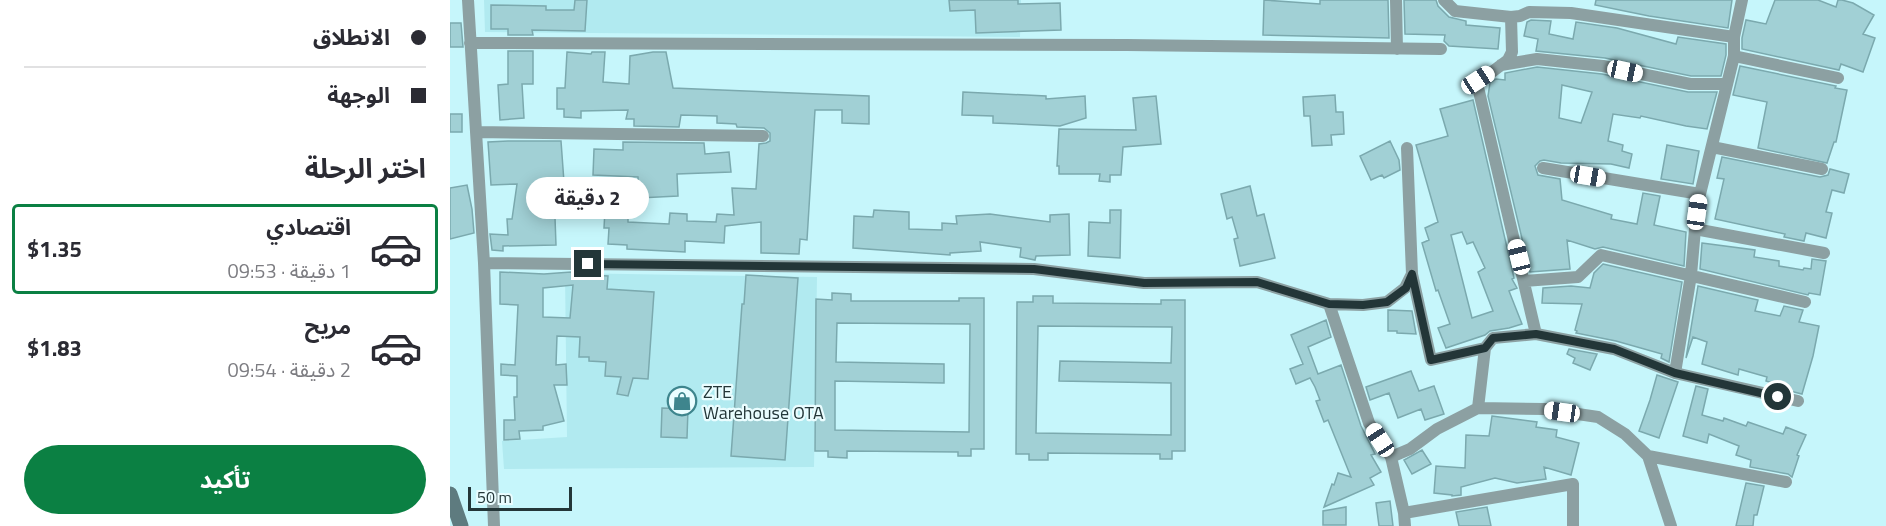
<!DOCTYPE html>
<html lang="ar">
<meta charset="utf-8">
<style>
:root{--surface:#fff;--page:#f7f7f7;--text:#2b2b33;--muted:#7c7c81;--line:#e1e1e2;--accent:#0b8043}
body{margin:0;font-family:"Titillium Web","Noto Sans Arabic",sans-serif;background:var(--page);color:var(--text);direction:rtl;height:100vh;display:flex;flex-direction:column;font-size:22px;white-space:nowrap}
*{box-sizing:border-box;margin:0}
p{font-size:20px;color:var(--muted)}
.icon{flex:none;width:33px;height:33px;fill:none;stroke:currentColor;stroke-width:2;stroke-linecap:round;stroke-linejoin:round}
.map{position:relative;flex:1;overflow:hidden;direction:ltr}
.side{display:flex;flex-direction:column;background:var(--surface);width:450px}
.side>*{flex:none}
.hud{display:grid;align-content:center;height:132px;padding:0 24px;background:var(--surface)}
.scale{position:absolute;left:18px;bottom:15px;width:104px;box-sizing:border-box;padding-left:6px;border:3px solid #233638;border-top:0;font-size:16px;line-height:21px;white-space:nowrap;color:#233638;-webkit-text-stroke:4px #eafdff;paint-order:stroke}
.end{position:absolute;width:27px;height:27px;margin:-14px;border:8px solid #233638;background:#fff;box-shadow:0 0 0 3px #fff}
.from{border-radius:50%}
.bubble{position:absolute;height:42px;border-radius:21px;background:var(--surface);box-shadow:0 3px 15px #0003;font-size:20px;font-weight:700;line-height:42px;text-align:center;direction:rtl}
.car{position:absolute;width:18px;height:36px;margin:-18px -9px;border-radius:8px;box-shadow:0 0 4px 2px #0007;background:linear-gradient(#fff 24%,#345 0 40%,#fff 0 76%,#345 0 86%,#fff 0)}
.hud b{display:flex;align-items:center;gap:21px;height:57px;font-size:22px}
.hud b+b{border-top:2px solid var(--line)}
.hud i{width:15px;height:15px;background:var(--text)}
ul{padding:0;list-style:none}
li{display:flex;align-items:center;gap:18px;height:90px;margin:0 12px 9px;padding:0 12px;border:3px solid transparent;border-radius:6px}
li div{flex:1}
li b{display:block;font-size:22px}
li em{font-style:normal;font-weight:700}
li.current{border-color:var(--accent)}
li>.icon{width:54px;height:54px;stroke-width:1.5}
h2{padding:0 24px;font-size:27px;line-height:72px}
.action{display:flex;gap:12px;margin-top:auto;padding:12px 24px}
.action a{flex:1;height:69px;border-radius:36px;background:var(--accent);color:#fff;font-size:24px;font-weight:700;line-height:69px;text-align:center}
main{display:flex;flex:1;min-height:0}
.map>svg:first-child{display:block}
.built{fill:#b1eaf0}
.building{fill:#a1d0d5;stroke:#7ba9ae;stroke-width:1.5;fill-rule:evenodd}
.lines{fill:none;stroke-linecap:round;stroke-linejoin:round}
.street{stroke:#8ca0a2;stroke-width:12}
.secondary{stroke:#5e7b7f;stroke-width:15}
.route{stroke:#233638;stroke-width:8}
.labels{text-anchor:middle;dominant-baseline:central;stroke-width:4.5;stroke-linejoin:round;paint-order:stroke}
.poi-label{font-size:18px;fill:#233638;stroke:#eafdff;text-anchor:start}
</style>
<main>
<div class="map">
<svg width="1436" height="526" viewBox="0 0 1436 526">
<rect width="100%" height="100%" fill="#c6f6fb"/>
<!-- built -->
<path class="built" d="M34,0H571L570,37L35,32Z
M115,273L367,277L364,467L54,469L52,441L117,437Z"/>
<!-- building -->
<path class="building" d="M125,0H137L135,31L82,30L83,35H58V29H41V5L96,6V10H124Z
M499,0H568V4L610,3L611,30L526,33L525,10L500,11Z
M814,0L870,4V0H938L939,38L813,35Z
M954,0H986L988,6L999,17L1016,21V25L1050,28L1048,49L999,46L994,41L995,35L955,34Z
M1146,0H1282L1278,28L1199,16L1145,5Z
M1325,0H1368L1386,7L1388,0H1392L1403,3L1424,15L1413,34L1425,38L1413,72L1391,64L1389,70L1292,49V38L1296,20L1316,24Z
M1081,20L1101,21L1099,34L1123,39L1126,22L1167,28L1226,44L1228,37L1276,44V55L1271,76H1241L1155,58L1086,51L1088,39L1074,36L1077,22Z
M0,23H11L13,47H0Z
M58,51H83V84H72L74,118L50,120L48,85L58,84Z
M117,52L141,54L142,52H155L153,82L179,84L180,56L203,52H216L223,88L419,96V124L392,123V110H365L357,240L350,239L349,254L311,253V222L275,226L274,243L235,241V252L177,249V245L158,244L159,228H154L155,210L178,211V222L219,224L220,213L237,214V221L266,222L267,214L284,215L282,188L306,189L309,144L316,143L320,141V133L314,128L287,127L286,124L267,123V116L231,115L229,127L184,126V119H176L178,110L131,111V118L114,117V109H107V88H115Z
M1290,66L1386,86L1385,88L1397,90L1386,142H1384L1377,163L1308,148L1317,102L1283,95Z
M1087,67L1152,74L1238,92H1267L1257,129L1236,126L1191,116L1190,118L1163,114L1158,141L1173,145L1172,151L1182,154L1179,168L1161,164L1111,163L1094,160L1090,161L1085,166L1088,175L1110,179L1112,200L1162,215L1161,219L1187,224L1193,193L1210,196L1204,225L1236,232L1234,266L1153,247L1145,249L1117,240L1120,269L1080,272L1038,96L1040,83L1046,79L1055,80V73ZM1112,85L1142,92L1131,123L1109,118Z
M513,92L596,96V99L635,96L636,118L610,126L543,123V116L512,115Z
M885,95L886,112H893L894,134L881,135L882,145L862,146L860,116H854L853,97Z
M706,96L711,144L673,147L671,175H660V182L649,181L650,174H609V166H607L609,129L686,130L683,98Z
M1023,100L1064,278L1062,279L1067,288L1059,291L1072,324L1059,328L1040,331L1035,335L996,348L988,328L1000,324L988,290L986,291L972,243L979,240L975,228L988,222L966,145L998,136L990,109ZM1012,232L1017,244L1023,242L1035,268L1028,272L1043,311L1022,318L1001,235Z
M0,114H12V132H0Z
M58,141H111L114,182L97,183V218H105L106,245L53,246V251L42,250L40,234L58,235L57,219H62L67,184L41,185L38,142Z
M940,141L949,160L950,170L934,178L932,175L921,180L910,156Z
M173,142L254,143L255,154L279,152L281,172L227,174L228,196L189,198L188,177L143,175L144,149L173,150Z
M1217,145L1249,151L1243,184L1211,179Z
M1272,157L1370,177L1378,175L1380,169L1399,174L1394,193L1382,190L1376,212L1382,213L1376,238L1356,233L1354,241L1334,237L1335,234L1265,219L1274,179L1267,178Z
M17,185L22,209L24,233L0,239V188Z
M800,186L807,216L814,214L825,258L790,266L784,239L788,238L782,217L777,219L771,194Z
M424,210L459,212V229L492,230V223L507,224L506,216L540,214L600,222V215L619,214L620,255L586,256L585,260L570,257L571,248L530,242L531,251L500,253V255L403,248L404,216L423,217Z
M660,210H671L670,258L638,256L639,222L660,223Z
M1252,243L1305,250L1304,257L1329,261V266L1353,270L1354,268L1361,269L1362,259L1376,261L1370,295L1359,293L1358,295L1250,269Z
M1153,264L1232,282L1219,362L1211,358L1212,354L1166,341L1126,333L1127,331L1125,330L1132,304L1092,303L1093,288L1121,286L1140,288L1144,273Z
M50,272L94,274L121,272L122,274L158,276L157,289L204,292L198,379L183,378L178,396L167,394L171,377L155,376L156,362L139,361V357H129L130,337L107,336L106,365L116,364L117,385H104L114,421L93,426V430L69,431L70,439L54,440V420H65L64,397H67V376L51,375V364L65,365L68,305L50,304ZM123,285L120,318L93,317V288Z
M296,275L348,278L335,460L281,456L292,304H294Z
M1248,286L1308,300L1305,311L1330,316L1334,306L1353,310L1349,322L1369,326L1363,356L1352,394L1336,390V387L1316,381L1317,377L1289,369L1288,375L1252,364L1257,342L1243,337L1236,358Z
M382,293L401,294V301H509V298H534V449H521V456H508V452L397,451V458L378,457V451H365L366,299L382,300ZM387,323L520,324L519,432L385,430V381L494,383V364L386,362Z
M583,296H603V303L711,304V300H735V451H722V459H710V454L598,453V460H579V454H566L567,302H583ZM588,326L722,327L721,363L610,361L609,381L721,383V435L586,433Z
M938,310L962,311L966,334L947,333V331H938Z
M876,320L881,337L858,347L868,374L891,365L911,426L925,454L921,455L931,472L920,478L924,485L874,507L882,484L884,485L888,473L901,477L878,420L874,422L866,401L870,400L865,387L860,378L846,384L840,369L853,364L841,335Z
M1119,349L1147,354L1140,370L1123,363L1125,358L1117,354Z
M961,371L969,391L984,386L994,414L975,420L971,409L948,418L939,393L920,400L916,387Z
M1207,375L1228,382L1209,438L1189,431L1200,400Z
M1246,386L1258,389L1252,415L1273,421L1274,418L1296,426L1298,422L1333,434L1336,427L1356,435L1347,455L1349,456L1342,477L1338,474L1300,467L1301,460L1286,455L1289,446L1259,434L1257,443L1233,436Z
M212,408L238,409L237,438L211,437Z
M1042,416L1087,422L1086,427L1107,430L1106,437L1129,443L1121,475L1094,467L1096,479L1067,483L1045,478L1011,487V495L1002,496V495L984,493L986,466L1015,468L1016,435L1039,436Z
M972,450L981,464L962,474L954,460Z
M1296,483L1314,486L1307,515H1304L1303,526H1286Z
M940,501L943,526H929L926,503Z
M896,507V525H873V511Z
M1037,507L1041,526H1009L1006,512Z"/>
<g class="lines">
<!-- street -->
<path class="street" d="M18,0L34,263L44,526
M946,0L947,49
M994,0L1005,11L1061,17
M20,43L677,45L991,49
M1284,56L1388,78
M1051,65L1087,59L1153,66L1240,84H1276
M26,132L313,136
M1262,147L1372,169
M1093,168L1250,194
M1245,229L1374,253
M34,263L584,269L694,283L807,282L879,304L913,305L937,302L955,288L962,274L957,148
M962,274L981,360L1035,348
M1074,281L1128,277L1151,255L1355,302
M879,304L919,423L941,457L960,449L987,429L1028,408
M1086,334L1027,83L1058,60L1062,52L1061,17L1070,16L1079,12L1121,13L1284,37
M1225,373L1241,275L1245,229L1250,194L1284,56V37L1292,0
M1198,456L1221,526
M941,457L954,513L955,526
M1336,482L1198,456L1175,434L1148,417L1094,409L1028,408L1035,348L1043,338L1086,334L1164,349L1225,373L1348,401
M954,513L1123,484V526"/>
<!-- secondary -->
<path class="secondary" d="M0,494L11,526"/>
</g>
<g class="lines">
<!-- route -->
<path class="route" d="M138,264L584,269L694,283L807,282L879,304L913,305L937,302L956,288L962,274L981,360L1035,348L1043,338L1086,334L1164,349L1225,373L1328,397"/>
</g>
<!-- icons -->
<defs>
<g id="shop-ring" transform="scale(1.5)"><circle r="9.5" fill="#eafdff" stroke="#3e858d" stroke-width="1.5"/><path d="M-5-2.5h2.3a2.7 3.5 0 0 1 5.4 0H5L5.5 6h-11ZM-1.5-2.5h3a1.5 2.3 0 0 0-3 0Z" fill="#3e858d"/></g>
</defs>
<g fill-rule="evenodd">
<use href="#shop-ring" x="232" y="401"/>
</g>
<g class="labels">
<!-- poi labels -->
<g class="poi-label">
<text x="253" y="391">ZTE<tspan x="253" dy="21">Warehouse OTA</tspan></text>
</g>
</g>
</svg>
<div class="scale">50 m</div>
<i class="end from" style="left:1328px;top:397px"></i>
<i class="end" style="left:138px;top:264px"></i>
<div class="bubble" style="left:76px;top:177px;width:123px">2 دقيقة</div>
<i class="car" style="left:1175px;top:71px;rotate:102deg"></i>
<i class="car" style="left:1028px;top:80px;rotate:57deg"></i>
<i class="car" style="left:1138px;top:176px;rotate:100deg"></i>
<i class="car" style="left:1247px;top:212px;rotate:8deg"></i>
<i class="car" style="left:1069px;top:257px;rotate:346deg"></i>
<i class="car" style="left:1112px;top:412px;rotate:278deg"></i>
<i class="car" style="left:930px;top:440px;rotate:327deg"></i>
</div>
<section class="side">
<div class="hud">
<b><i class="from"></i>الانطلاق</b>
<b><i></i>الوجهة</b>
</div>
<h2>اختر الرحلة</h2>
<ul>
<li class="current"><svg class="icon" aria-label="car" viewBox="0 0 24 24"><path d="M5 17H2v-5l4-1 3-4h7l3 4 3 1v5h-3M9 17h6M6 11h13"/><circle cx="7" cy="17" r="2"/><circle cx="17" cy="17" r="2"/></svg><div><b>اقتصادي</b><p>1 دقيقة · 09:53</p></div><em>$1.35</em></li>
<li><svg class="icon" aria-label="car" viewBox="0 0 24 24"><path d="M5 17H2v-5l4-1 3-4h7l3 4 3 1v5h-3M9 17h6M6 11h13"/><circle cx="7" cy="17" r="2"/><circle cx="17" cy="17" r="2"/></svg><div><b>مريح</b><p>2 دقيقة · 09:54</p></div><em>$1.83</em></li>
</ul>
<div class="action"><a>تأكيد</a></div>
</section>
</main>
